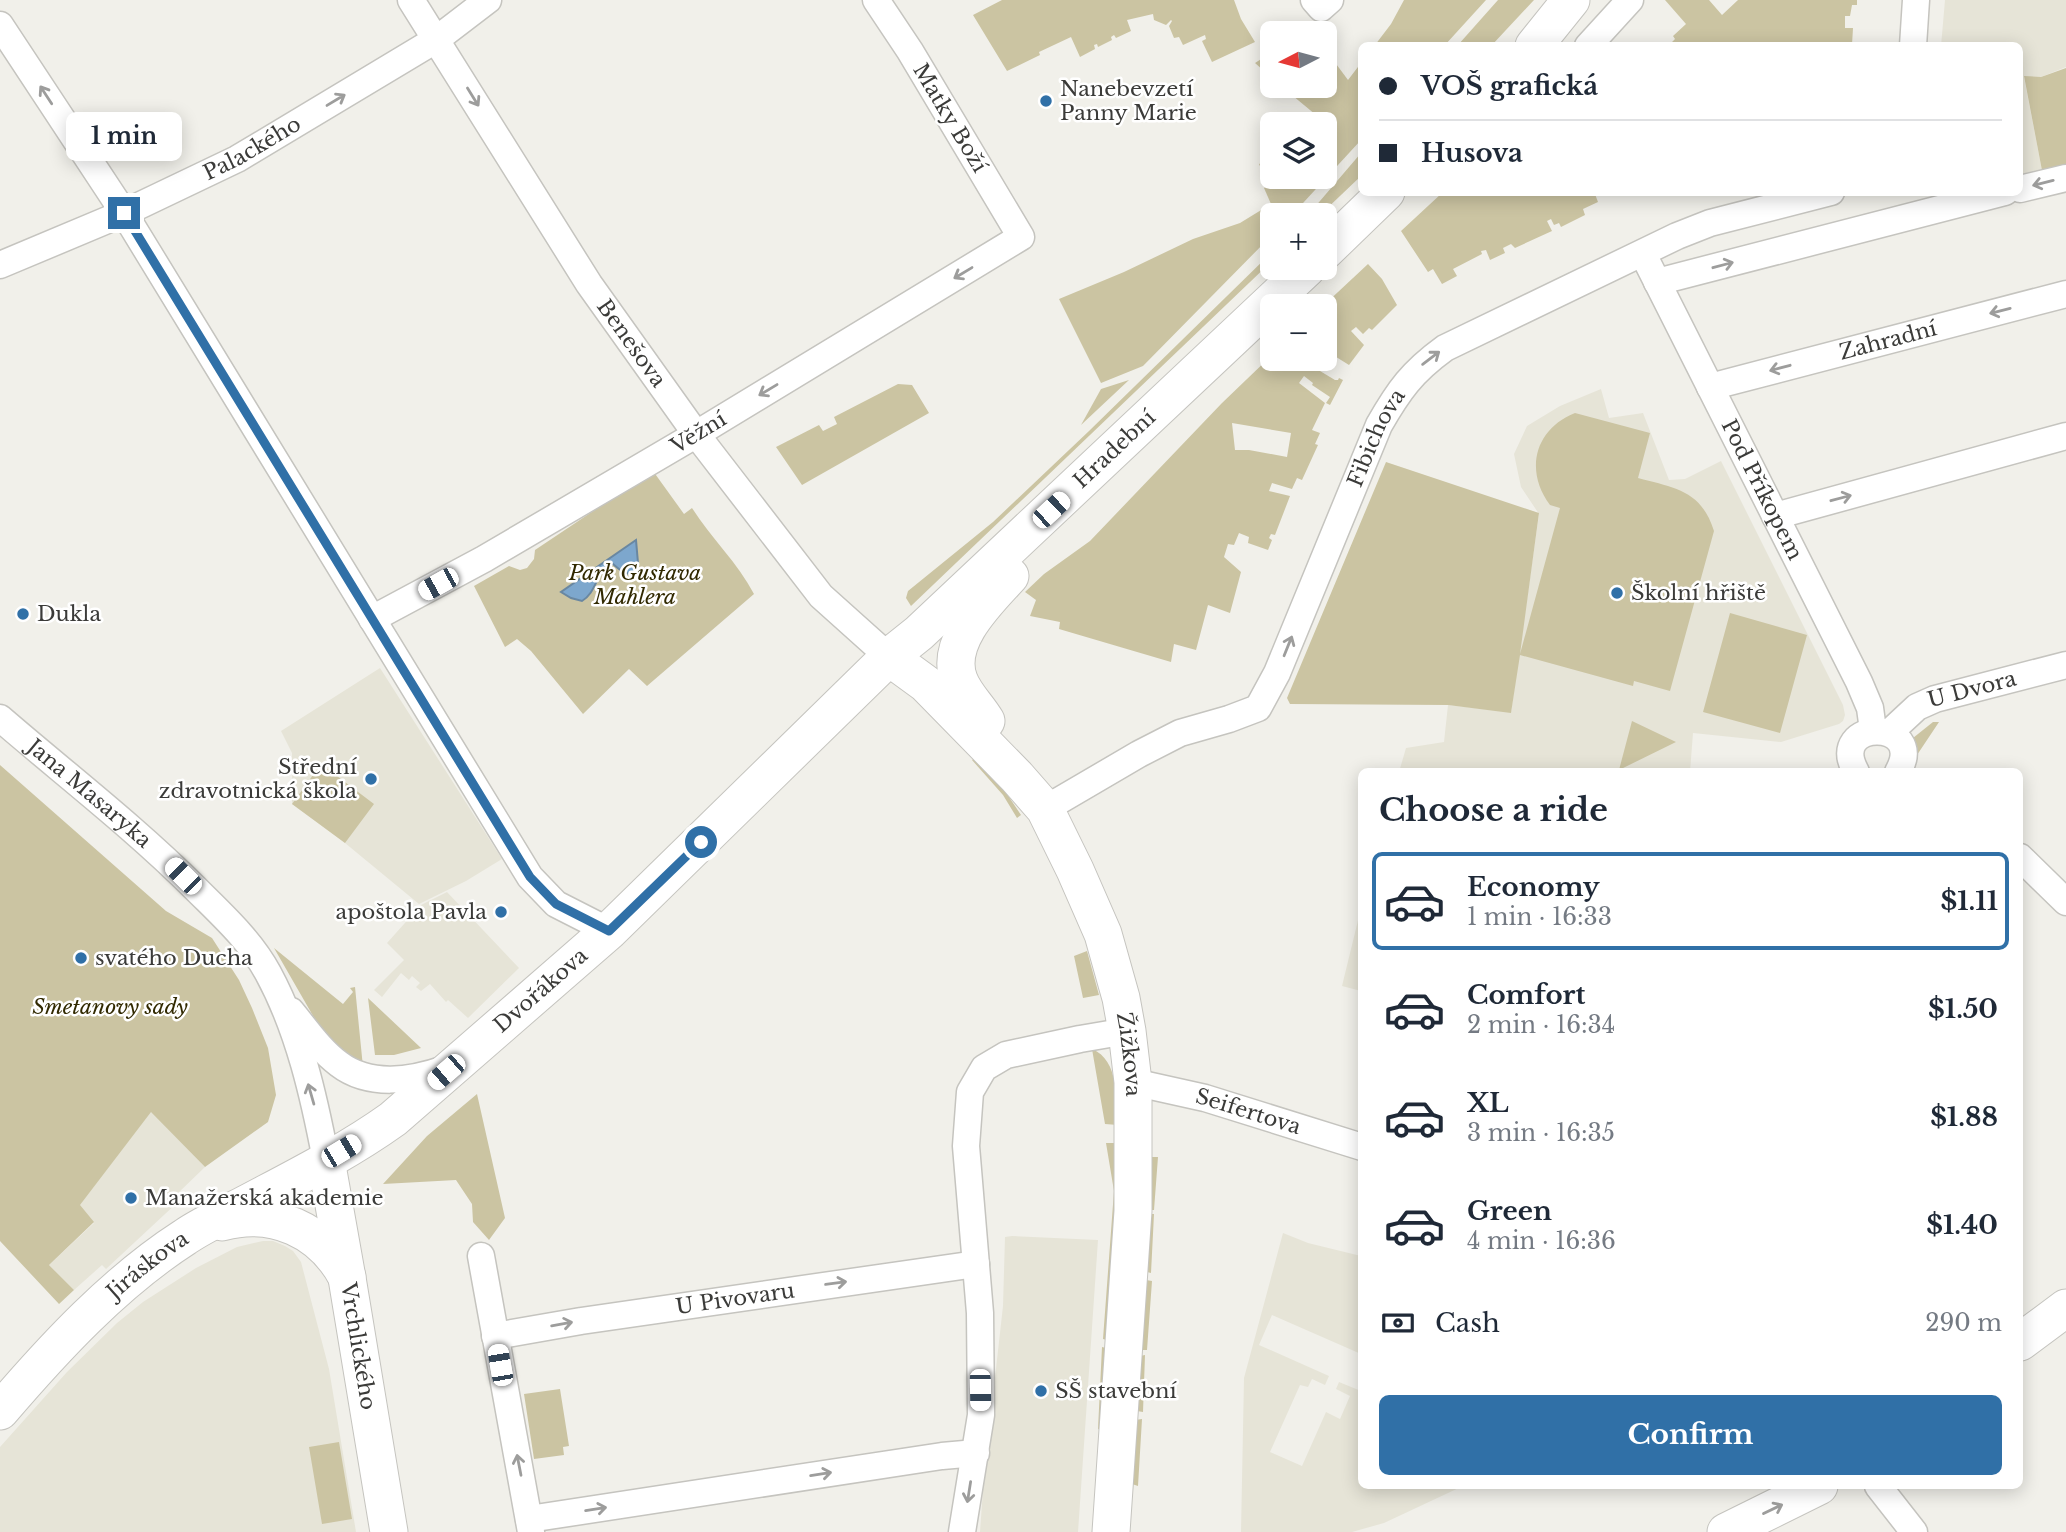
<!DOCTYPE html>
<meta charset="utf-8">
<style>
:root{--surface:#fff;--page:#f2f2f3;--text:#1f2937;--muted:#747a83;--line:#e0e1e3;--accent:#3070a7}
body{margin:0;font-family:"Libre Baskerville",serif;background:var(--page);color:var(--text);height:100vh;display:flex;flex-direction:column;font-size:26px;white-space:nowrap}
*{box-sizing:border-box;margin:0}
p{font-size:23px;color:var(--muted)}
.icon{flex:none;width:38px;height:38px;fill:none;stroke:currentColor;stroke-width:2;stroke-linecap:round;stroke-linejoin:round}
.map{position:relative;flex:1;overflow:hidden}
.panel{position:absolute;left:1358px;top:768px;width:665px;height:721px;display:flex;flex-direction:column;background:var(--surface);border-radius:10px;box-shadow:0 4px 18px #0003}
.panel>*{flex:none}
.hud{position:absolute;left:1358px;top:42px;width:665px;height:154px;border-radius:10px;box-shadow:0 4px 18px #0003;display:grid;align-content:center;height:154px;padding:0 21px;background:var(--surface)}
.needle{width:46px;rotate:264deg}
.fabs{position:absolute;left:1260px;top:21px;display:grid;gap:14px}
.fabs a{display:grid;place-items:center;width:77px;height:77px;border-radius:10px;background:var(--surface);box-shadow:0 4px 18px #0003;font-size:35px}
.end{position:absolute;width:32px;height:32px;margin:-16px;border:9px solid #3070a7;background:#fff;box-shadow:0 0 0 4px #fff}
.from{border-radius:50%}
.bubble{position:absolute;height:49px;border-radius:10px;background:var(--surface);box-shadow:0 4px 18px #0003;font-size:23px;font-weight:700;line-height:49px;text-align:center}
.car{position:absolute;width:21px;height:42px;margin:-21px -10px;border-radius:9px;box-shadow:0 0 5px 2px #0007;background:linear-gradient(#fff 24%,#345 0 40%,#fff 0 76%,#345 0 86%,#fff 0)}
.hud b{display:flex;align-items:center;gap:24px;height:66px;font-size:26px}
.hud b+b{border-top:2px solid var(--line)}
.hud i{width:18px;height:18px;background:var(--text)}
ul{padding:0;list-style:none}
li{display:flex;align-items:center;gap:21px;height:98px;margin:0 14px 10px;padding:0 7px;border:4px solid transparent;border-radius:10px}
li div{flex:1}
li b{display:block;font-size:26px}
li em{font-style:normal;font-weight:700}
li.current{border-color:var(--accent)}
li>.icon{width:63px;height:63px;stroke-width:1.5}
h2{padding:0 21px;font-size:32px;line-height:84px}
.pay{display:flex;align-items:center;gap:18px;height:77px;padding:0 21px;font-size:26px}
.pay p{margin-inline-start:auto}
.cta{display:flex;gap:14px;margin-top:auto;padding:14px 21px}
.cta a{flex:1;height:80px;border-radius:10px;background:var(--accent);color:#fff;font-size:28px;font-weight:700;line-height:80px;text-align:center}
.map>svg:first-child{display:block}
.built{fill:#e6e4d7}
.green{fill:#cbc4a2;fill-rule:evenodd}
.water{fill:#7da7cd;stroke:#6987a1;stroke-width:2}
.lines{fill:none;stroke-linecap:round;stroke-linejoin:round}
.street-casing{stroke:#c5c4bf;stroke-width:29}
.secondary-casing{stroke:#c5c4bf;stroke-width:39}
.street{stroke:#fff;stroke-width:26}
.secondary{stroke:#fff;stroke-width:37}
.oneway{stroke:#9d9d9c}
.route{stroke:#3070a7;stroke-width:9}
.poi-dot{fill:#3070a7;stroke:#fff;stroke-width:2.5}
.labels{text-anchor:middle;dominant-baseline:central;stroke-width:5;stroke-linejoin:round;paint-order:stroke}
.poi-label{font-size:21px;fill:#3b3b39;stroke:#fff;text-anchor:start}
.street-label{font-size:21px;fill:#3b3b39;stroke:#fff}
.park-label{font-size:21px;font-style:italic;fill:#312900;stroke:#fff}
</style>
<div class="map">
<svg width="2066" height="1532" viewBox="0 0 2066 1532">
<rect width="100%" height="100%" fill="#f1f0ea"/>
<!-- built -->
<path class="built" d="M1945,0H2066V67L2041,77H2024L2044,181L2020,186V46H1941Z
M1601,389L1609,418L1643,413L1669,480L1685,479L1721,461L1843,705L1845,715L1843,721L1839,724L1781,742L1693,733L1690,772H1399L1406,748L1444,742L1448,705L1511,712L1539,514L1521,487L1514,454L1527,426L1560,406Z
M380,668L502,859L466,881L419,904L345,843L292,804V753L281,731Z
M447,892L519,968L468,1018L448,1000L446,1002L430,984L421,991L416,987L420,983L412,976L409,980L401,973L382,997L374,990L404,960L387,943L421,905Z
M1361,908H1362L1361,991L1342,986Z
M151,1111L205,1167L176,1195L179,1201L106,1269L102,1265L74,1290L49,1265L94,1223L79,1206Z
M1283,1233L1308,1243L1361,1256V1354L1272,1315L1259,1345L1329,1376L1325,1385L1312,1379L1308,1387L1300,1385L1270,1452L1302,1466L1326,1412L1340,1419L1350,1396L1336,1389L1339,1382L1361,1391L1362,1486H1463L1384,1523L1352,1532H1241L1244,1378Z
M1012,1236L1098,1240L1078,1532H980L984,1476L1003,1306L1005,1237Z
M263,1241H273L285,1246L293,1251L301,1262L329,1369L356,1532H0V1447L67,1372L117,1323L143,1302L196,1268L237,1247Z"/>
<!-- green -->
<path class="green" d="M1002,0H1234L1241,19L1255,42L1212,62L1202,41L1206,39L1205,35L1183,45L1179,37L1174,38L1169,26L1172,21L1171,20L1166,25L1154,20L1153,14L1127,20L1131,31L1116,38L1114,35L1111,37L1112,40L1098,47L1097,44L1094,45L1095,49L1080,57L1071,37L1039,52L1040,55L1007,71L973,15Z
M1404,0H1486L1445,45H1375L1391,24Z
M1498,0H1534L1492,45H1458Z
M1665,0H1709L1722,15L1738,0H1857V5H1852L1850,16H1845V28H1853L1852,45L1668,46L1675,39L1673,36L1686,24Z
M1325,49L1348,80L1361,63V140L1292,215H1272V235L1143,366L1101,383L1059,299L1124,272L1193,239L1240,223L1271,204L1264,188L1269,185L1259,164L1272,158V177H1325V124H1309L1316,115L1281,86H1325Z
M1272,52V78L1255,63Z
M2066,68V174L2044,181L2024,76L2041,77Z
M1361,153V176L1320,215H1308Z
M1442,193V192L1606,193L1598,196L1595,194L1598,202L1583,209L1585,215L1561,227L1559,223L1554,225L1551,219L1547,221L1552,231L1515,248L1511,244L1503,248L1505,253L1490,260L1486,250L1481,251L1482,254L1453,269L1457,276L1442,284L1433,269L1428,272L1401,231Z
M1272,252V261L911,606L906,598L908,591L993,522L1089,431Z
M1368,264L1382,279L1397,305L1372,330L1369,328L1363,334L1356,327L1351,331L1364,345L1349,365L1325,350L1323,306Z
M1272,355V359H1313L1310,365L1335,380H1338L1339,378L1343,380L1330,405L1326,403L1330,397L1312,385L1313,383L1304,376L1299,383L1325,403L1312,430L1320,433L1315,444L1318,445L1302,480L1297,478L1292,489L1272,483L1269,491L1290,496L1275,535L1271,534L1269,538L1272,540L1268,550L1248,543L1249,537L1239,533L1234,545L1228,544L1224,557L1241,572L1230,613L1208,605L1196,650L1174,644L1171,662L1059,629L1060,622L1030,616L1036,600L1025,592L1044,574L1090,541L1222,403ZM1232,423L1291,433L1287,457L1249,450H1235Z
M1129,380L1081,425L1101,389Z
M898,384L912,385L929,413L802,485L776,447L819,425L823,431L837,424L834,417Z
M1575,413L1650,433L1638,478C1675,488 1701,490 1714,531L1670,691L1634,681L1633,686L1520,655L1511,713L1448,705L1290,704L1287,698L1386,462L1539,513L1520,654L1560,508L1550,505C1524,470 1535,429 1575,413Z
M653,471L684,514L692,508C711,538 738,563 754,594L647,686L629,669L583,714L531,651L517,639L505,647L474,586L509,566L520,570L527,568L534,559L535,550Z
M1730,613L1807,635L1780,733L1703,712Z
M1632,721L1676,742L1619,770Z
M1933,722H1939L1915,758L1910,753L1913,738Z
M976,757L1003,788L1021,815L1017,818L1003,795L972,760Z
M321,764L374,804L345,843L292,804Z
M0,765L166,911L212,938L239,980L252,1008L268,1048L276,1095L268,1122L205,1167L151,1112L80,1205L94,1222L49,1265L74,1290L59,1304L0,1241Z
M274,948L343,1004L353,992L350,988L355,987L363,1067L350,1060L320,1028Z
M1087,951L1099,995L1083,998L1074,956Z
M368,998L421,1048L394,1055H375Z
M1092,1049C1120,1061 1115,1098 1118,1125L1105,1124Z
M477,1094L505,1218L489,1240L473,1222L472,1204L456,1180L383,1184L427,1136Z
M1106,1143H1118L1117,1202L1107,1340L1103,1339L1114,1191Z
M1152,1157H1158L1154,1210H1150Z
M1150,1214H1154L1151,1273L1147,1272Z
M1146,1280L1152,1281L1147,1350H1142Z
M1102,1347L1106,1348L1101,1430L1098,1429Z
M1145,1355L1143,1412L1137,1411L1140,1356Z
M560,1389L569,1446L563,1447L564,1455L534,1459L524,1394Z
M1142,1419L1138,1486L1132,1484L1135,1420Z
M339,1442L352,1519L322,1524L309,1447Z"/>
<!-- water -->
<path class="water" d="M636,540L638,563L636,572C627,577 620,570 613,564H610C596,573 596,593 582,601L571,598L561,592Z"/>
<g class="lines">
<!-- street casing -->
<g class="street-casing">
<g id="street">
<path id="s1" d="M411,0L589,284L696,434L821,596L889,657"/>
<path d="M1314,0L1321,8L1330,0"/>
<path d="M0,25L124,213L530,877L556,904L609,931"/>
<path d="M1588,46L1630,0"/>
<path d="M1913,46L1916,0"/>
<path d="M2020,189L2066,178"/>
<path id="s2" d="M1643,254L1859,682L1870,708L1873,730"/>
<path id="s3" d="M0,265L124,213L237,159L437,39L488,0"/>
<path d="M1657,282L2005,192"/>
<path id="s4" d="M1710,387L2066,294"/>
<path d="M1775,516L2066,436"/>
<path id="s5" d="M372,619L484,559L685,441L1021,237L910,51L876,0"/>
<path id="s6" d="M0,718C66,775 134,827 196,889C222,915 250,940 268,973C299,1030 314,1097 326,1160"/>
<path id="s7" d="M1889,733L1917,707L1935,699L2066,665"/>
<path d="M1856,772C1826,718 1928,718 1898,772"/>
<path id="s8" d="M1045,809L1139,754L1180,733L1229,719L1258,708L1277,673L1379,425C1399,390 1412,372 1445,348L1677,236L1710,223L1831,192"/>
<path d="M2020,857L2066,902"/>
<path d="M291,1011C306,1029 320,1050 339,1064C369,1087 411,1081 445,1069"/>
<path id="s9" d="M1133,1082L1205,1098L1362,1147"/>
<path d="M481,1256L531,1532"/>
<path id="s10" d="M495,1336L581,1321L976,1264"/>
<path d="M1878,1486L1914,1532"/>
<path d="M529,1519L942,1456L976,1453"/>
<path d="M962,1532L981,1415L980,1313L966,1146L970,1092L984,1068L1006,1055L1080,1039L1127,1031"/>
</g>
</g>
<!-- secondary casing -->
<g class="secondary-casing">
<g id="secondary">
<path d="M1534,46L1571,0"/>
<path d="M1325,251L1386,192"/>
<path id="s11" d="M889,657L926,684L1017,777L1045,809L1075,870L1103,934L1121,998L1127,1031L1133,1082V1211L1111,1532"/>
<path d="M986,721C978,707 965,696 959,680C944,642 987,601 1010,576"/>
<path id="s12" d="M326,1160L347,1278L389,1532"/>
<path d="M222,1222C273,1208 322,1230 347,1277"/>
<path d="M2020,1342L2066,1308"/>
<path id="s13" d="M0,1411C54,1348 115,1282 185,1237C204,1224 225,1215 246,1204C295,1178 347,1152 393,1119L609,931L889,657L919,633L1307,268"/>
<path d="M1726,1532L1819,1486"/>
</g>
</g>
<!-- street -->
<use href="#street" class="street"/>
<!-- secondary -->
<use href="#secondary" class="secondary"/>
</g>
<!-- one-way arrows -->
<defs><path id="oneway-shaft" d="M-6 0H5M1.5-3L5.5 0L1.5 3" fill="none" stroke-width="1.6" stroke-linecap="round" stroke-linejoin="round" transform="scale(1.75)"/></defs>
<g class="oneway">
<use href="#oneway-shaft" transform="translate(46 95) rotate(-123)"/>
<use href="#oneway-shaft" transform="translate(473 97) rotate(58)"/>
<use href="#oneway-shaft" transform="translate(336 100) rotate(-31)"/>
<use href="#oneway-shaft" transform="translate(2043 183) rotate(166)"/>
<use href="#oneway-shaft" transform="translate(1723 265) rotate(-15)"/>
<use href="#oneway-shaft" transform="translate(963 273) rotate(149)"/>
<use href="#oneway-shaft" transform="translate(2000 311) rotate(166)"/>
<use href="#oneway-shaft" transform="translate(1431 358) rotate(-37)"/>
<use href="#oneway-shaft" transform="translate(1780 368) rotate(165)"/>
<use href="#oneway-shaft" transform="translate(768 390) rotate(149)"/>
<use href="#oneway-shaft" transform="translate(1841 498) rotate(-15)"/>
<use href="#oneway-shaft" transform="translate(1288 646) rotate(-68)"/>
<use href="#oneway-shaft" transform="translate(311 1094) rotate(-106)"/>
<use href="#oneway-shaft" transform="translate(836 1283) rotate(-8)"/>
<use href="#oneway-shaft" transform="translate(562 1324) rotate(-10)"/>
<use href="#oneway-shaft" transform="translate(519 1465) rotate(-101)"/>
<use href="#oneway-shaft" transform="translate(821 1474) rotate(-9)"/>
<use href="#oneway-shaft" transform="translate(969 1492) rotate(99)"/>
<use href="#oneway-shaft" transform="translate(596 1509) rotate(-9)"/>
<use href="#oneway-shaft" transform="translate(1773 1509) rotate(-26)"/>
</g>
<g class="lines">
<!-- route -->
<path class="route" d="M124,213L530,877L556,904L609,931L701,842"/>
</g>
<!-- markers -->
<g class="poi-dot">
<circle cx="1046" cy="101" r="7"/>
<circle cx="1617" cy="593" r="7"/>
<circle cx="23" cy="614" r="7"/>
<circle cx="371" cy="779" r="7"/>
<circle cx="501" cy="912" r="7"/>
<circle cx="81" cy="958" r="7"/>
<circle cx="131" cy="1198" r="7"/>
<circle cx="1041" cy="1391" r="7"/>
</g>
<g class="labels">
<!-- poi labels -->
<g class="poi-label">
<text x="1060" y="89">Nanebevzetí<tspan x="1060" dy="24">Panny Marie</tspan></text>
<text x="1631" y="593">Školní hřiště</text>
<text x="37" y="614">Dukla</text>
<text x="357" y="767" text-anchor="end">Střední<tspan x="357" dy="24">zdravotnická škola</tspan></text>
<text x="487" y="912" text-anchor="end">apoštola Pavla</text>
<text x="95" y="958">svatého Ducha</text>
<text x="145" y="1198">Manažerská akademie</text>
<text x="1055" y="1391">SŠ stavební</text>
</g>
<!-- street labels -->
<g class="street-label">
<text transform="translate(950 118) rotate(59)">Matky Boží</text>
<text stroke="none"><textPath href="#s3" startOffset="278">Palackého</textPath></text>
<text stroke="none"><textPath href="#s4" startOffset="184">Zahradní</textPath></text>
<text stroke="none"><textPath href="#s1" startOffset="408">Benešova</textPath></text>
<text stroke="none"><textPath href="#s5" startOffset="376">Věžní</textPath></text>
<text stroke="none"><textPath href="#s8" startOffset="532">Fibichova</textPath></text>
<text stroke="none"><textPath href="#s13" startOffset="1479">Hradební</textPath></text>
<text stroke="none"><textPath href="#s2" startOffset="264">Pod Příkopem</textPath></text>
<text stroke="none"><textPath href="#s7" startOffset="96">U Dvora</textPath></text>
<text stroke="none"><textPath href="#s6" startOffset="117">Jana Masaryka</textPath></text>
<text stroke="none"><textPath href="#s13" startOffset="690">Dvořákova</textPath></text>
<text stroke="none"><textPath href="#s11" startOffset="480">Žižkova</textPath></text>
<text stroke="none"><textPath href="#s9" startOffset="119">Seifertova</textPath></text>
<text stroke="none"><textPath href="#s13" startOffset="208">Jiráskova</textPath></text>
<text stroke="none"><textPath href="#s10" startOffset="243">U Pivovaru</textPath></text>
<text stroke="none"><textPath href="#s12" startOffset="189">Vrchlického</textPath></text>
</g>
<!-- park labels -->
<g class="park-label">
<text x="635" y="573">Park Gustava<tspan x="635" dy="24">Mahlera</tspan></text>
<text x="110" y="1007">Smetanovy sady</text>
</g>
</g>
</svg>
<div class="fabs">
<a><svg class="needle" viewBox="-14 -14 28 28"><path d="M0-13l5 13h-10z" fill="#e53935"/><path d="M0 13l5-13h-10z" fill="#747a83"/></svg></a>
<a><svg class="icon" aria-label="layers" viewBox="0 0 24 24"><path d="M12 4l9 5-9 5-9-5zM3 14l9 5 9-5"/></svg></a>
<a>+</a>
<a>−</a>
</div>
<i class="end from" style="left:701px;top:842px"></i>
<i class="end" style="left:124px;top:213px"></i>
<div class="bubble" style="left:66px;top:112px;width:116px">1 min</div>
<i class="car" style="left:1051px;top:510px;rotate:47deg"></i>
<i class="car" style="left:438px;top:584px;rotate:241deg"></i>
<i class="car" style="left:183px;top:876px;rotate:315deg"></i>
<i class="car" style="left:446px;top:1072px;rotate:229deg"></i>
<i class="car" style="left:341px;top:1151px;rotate:59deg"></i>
<i class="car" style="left:500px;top:1365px;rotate:350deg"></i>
<i class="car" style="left:980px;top:1390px;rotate:179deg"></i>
<div class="hud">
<b><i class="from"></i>VOŠ grafická</b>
<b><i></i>Husova</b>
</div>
<section class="panel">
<h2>Choose a ride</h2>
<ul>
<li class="current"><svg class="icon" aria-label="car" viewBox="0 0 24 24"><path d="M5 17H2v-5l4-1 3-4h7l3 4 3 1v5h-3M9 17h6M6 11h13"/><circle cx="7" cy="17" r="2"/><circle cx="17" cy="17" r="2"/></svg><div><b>Economy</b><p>1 min · 16:33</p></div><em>$1.11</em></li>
<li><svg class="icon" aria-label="car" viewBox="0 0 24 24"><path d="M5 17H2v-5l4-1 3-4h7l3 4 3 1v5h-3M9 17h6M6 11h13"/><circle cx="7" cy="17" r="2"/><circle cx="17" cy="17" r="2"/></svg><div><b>Comfort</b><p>2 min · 16:34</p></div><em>$1.50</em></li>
<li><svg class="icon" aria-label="car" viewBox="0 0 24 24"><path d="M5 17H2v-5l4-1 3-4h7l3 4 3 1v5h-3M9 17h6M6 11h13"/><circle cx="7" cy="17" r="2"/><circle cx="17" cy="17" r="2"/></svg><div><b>XL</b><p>3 min · 16:35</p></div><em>$1.88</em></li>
<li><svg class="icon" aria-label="car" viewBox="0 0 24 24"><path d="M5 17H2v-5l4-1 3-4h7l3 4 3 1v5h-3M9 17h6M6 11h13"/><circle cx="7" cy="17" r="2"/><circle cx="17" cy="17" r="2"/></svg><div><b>Green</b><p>4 min · 16:36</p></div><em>$1.40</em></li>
</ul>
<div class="pay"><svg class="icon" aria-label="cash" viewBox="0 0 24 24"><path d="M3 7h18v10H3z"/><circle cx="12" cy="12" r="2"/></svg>Cash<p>290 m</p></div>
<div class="cta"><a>Confirm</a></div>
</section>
</div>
